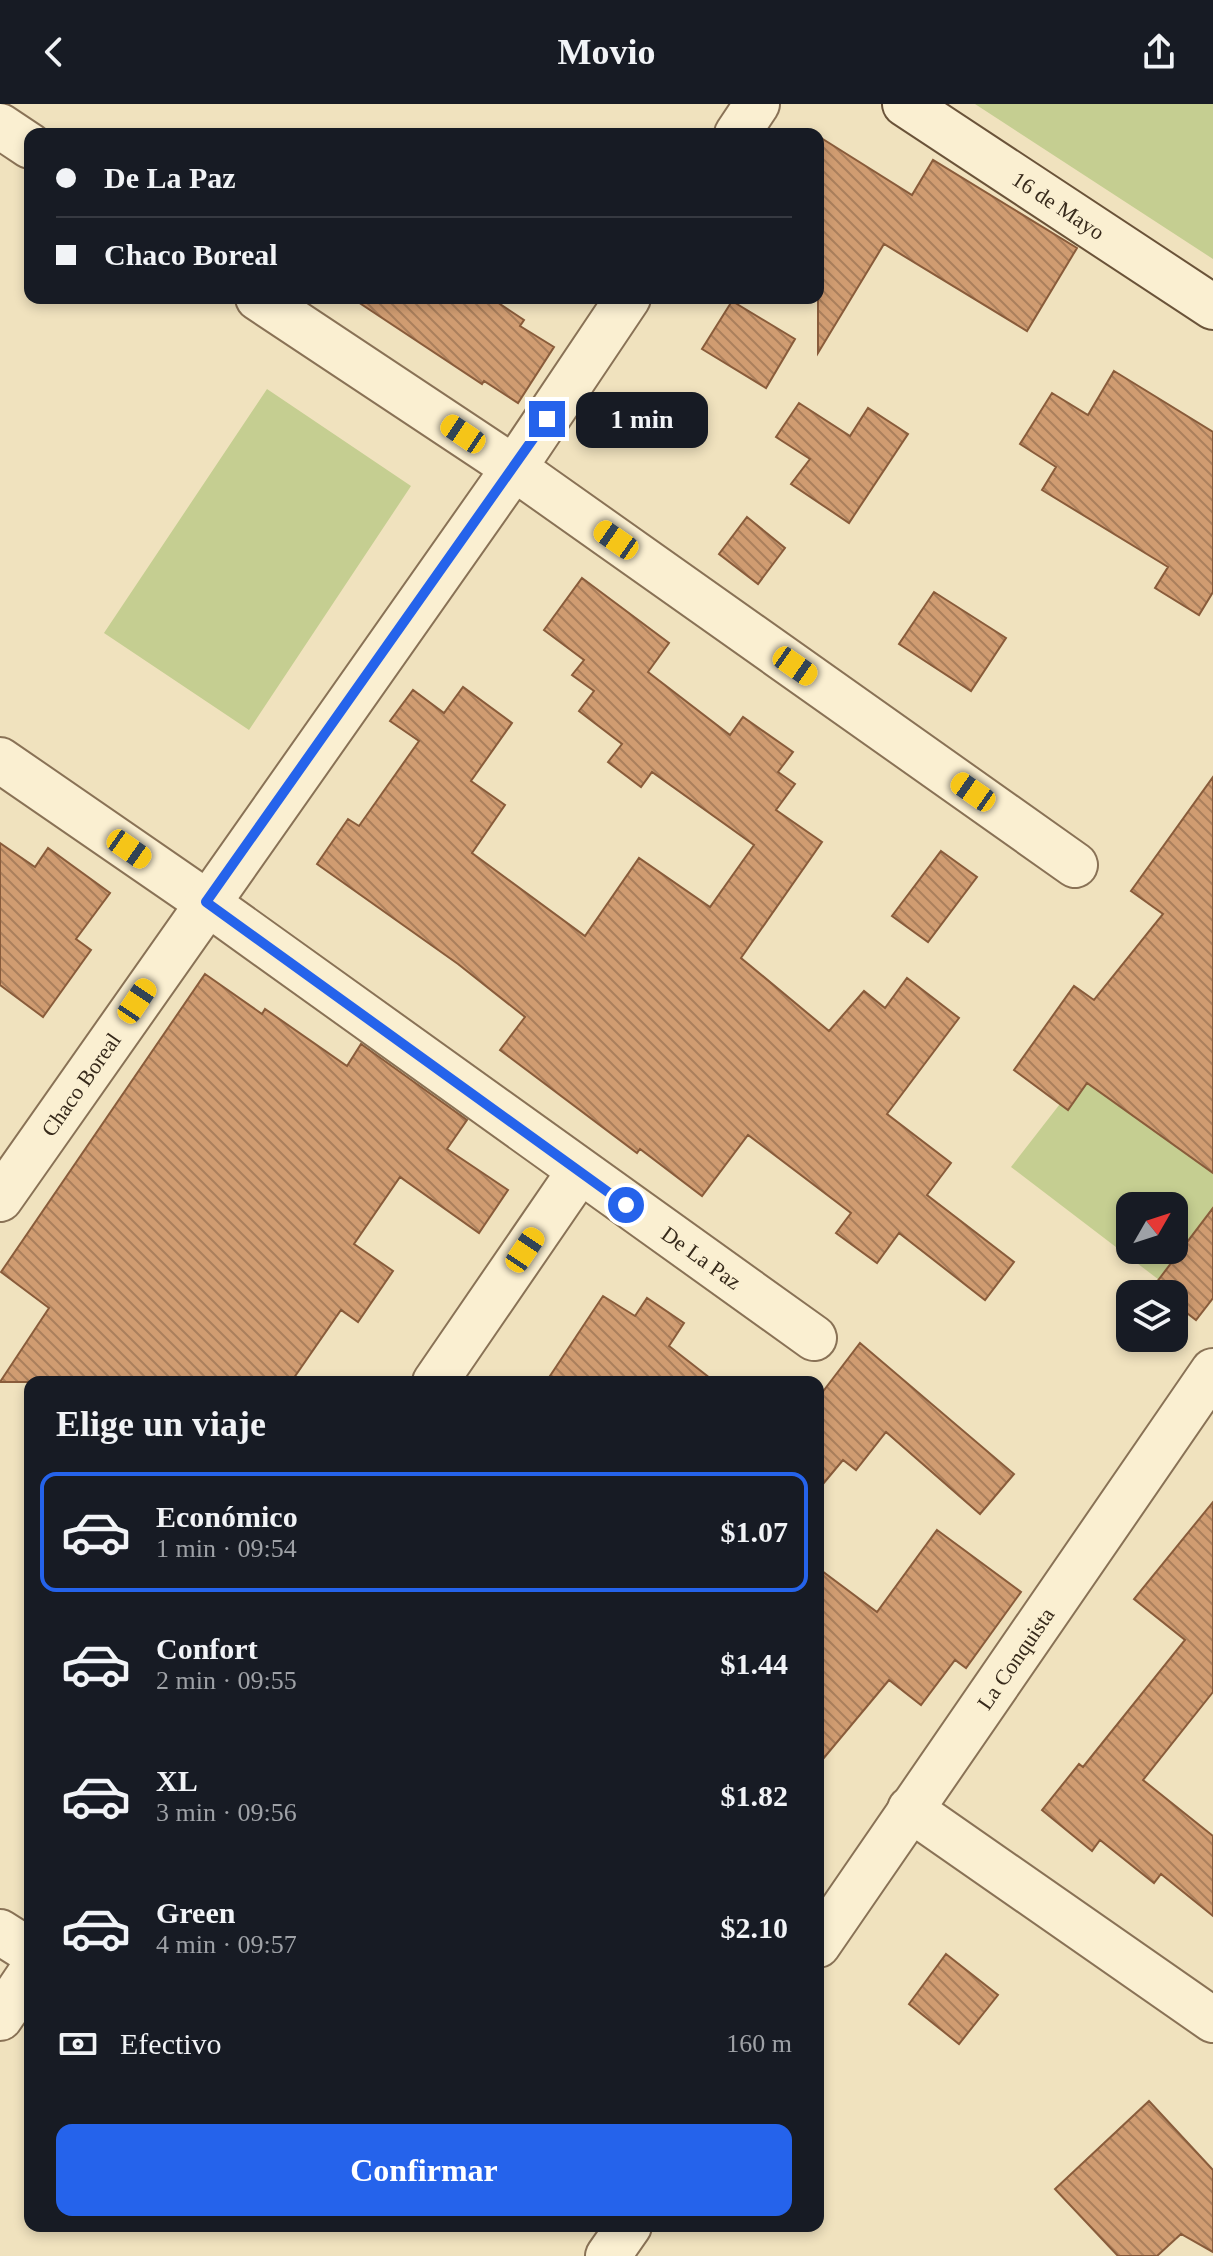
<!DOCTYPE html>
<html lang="es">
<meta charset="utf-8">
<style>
:root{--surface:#171b24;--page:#242831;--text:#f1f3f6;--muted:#9ea1a6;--line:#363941;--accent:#2563eb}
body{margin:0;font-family:"Times New Roman",serif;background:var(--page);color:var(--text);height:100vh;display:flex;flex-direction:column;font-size:30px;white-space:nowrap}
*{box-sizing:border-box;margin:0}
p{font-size:26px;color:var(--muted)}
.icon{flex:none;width:44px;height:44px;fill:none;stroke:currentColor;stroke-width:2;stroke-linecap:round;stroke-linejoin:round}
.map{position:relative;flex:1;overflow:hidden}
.panel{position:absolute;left:24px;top:1272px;width:800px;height:856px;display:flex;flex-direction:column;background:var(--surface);border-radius:16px;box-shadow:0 4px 12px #0003}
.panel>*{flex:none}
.banner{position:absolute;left:24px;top:24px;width:800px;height:176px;border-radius:16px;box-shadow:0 4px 12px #0003;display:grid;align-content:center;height:176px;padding:0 32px;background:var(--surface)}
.needle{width:52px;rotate:51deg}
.tools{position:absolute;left:1116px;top:1088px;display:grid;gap:16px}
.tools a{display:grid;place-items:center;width:72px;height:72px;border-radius:16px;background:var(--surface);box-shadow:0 4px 12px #0003;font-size:40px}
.end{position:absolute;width:36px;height:36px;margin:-18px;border:10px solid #2563eb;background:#fff;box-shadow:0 0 0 4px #fff}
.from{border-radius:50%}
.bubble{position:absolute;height:56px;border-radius:16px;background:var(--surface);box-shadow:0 4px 12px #0003;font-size:26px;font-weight:700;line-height:56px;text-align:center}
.car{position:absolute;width:24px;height:48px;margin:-24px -12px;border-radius:10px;box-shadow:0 0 6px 2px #0007;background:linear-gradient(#f5c518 24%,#345 0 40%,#f5c518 0 76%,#345 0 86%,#f5c518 0)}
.banner b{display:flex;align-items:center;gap:28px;height:76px;font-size:30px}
.banner b+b{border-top:2px solid var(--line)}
.banner i{width:20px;height:20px;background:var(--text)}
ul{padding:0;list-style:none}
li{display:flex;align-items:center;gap:24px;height:120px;margin:0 16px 12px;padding:0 16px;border:4px solid transparent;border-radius:16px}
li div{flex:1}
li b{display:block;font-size:30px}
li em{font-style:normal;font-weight:700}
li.selected{border-color:var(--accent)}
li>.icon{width:72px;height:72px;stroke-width:1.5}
h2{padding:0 32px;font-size:36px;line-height:96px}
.pay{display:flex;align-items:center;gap:20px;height:88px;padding:0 32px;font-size:30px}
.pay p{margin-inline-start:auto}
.button{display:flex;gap:16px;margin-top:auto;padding:16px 32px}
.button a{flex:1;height:92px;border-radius:16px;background:var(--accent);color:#fff;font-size:32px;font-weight:700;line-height:92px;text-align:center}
header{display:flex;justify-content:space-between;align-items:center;height:104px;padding:0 32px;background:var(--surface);font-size:36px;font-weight:700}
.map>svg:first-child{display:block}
.green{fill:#c5ce91;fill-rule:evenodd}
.building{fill:url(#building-back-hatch);stroke:#895c3b;stroke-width:2}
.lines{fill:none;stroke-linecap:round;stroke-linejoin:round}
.street-casing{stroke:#897256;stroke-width:48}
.secondary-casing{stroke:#6a5339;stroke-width:48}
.street{stroke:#faefd1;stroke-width:44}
.secondary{stroke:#faefd1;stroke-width:44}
.route{stroke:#2563eb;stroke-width:10}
.labels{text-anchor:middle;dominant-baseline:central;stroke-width:8;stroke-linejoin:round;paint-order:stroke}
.street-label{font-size:22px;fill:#372a1b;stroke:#f7ecce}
</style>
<header><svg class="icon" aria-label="back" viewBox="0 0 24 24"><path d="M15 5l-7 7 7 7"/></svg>Movio<svg class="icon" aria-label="share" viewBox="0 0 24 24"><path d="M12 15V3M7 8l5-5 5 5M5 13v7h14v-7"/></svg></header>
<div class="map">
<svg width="1213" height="2152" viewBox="0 0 1213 2152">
<defs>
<pattern id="building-back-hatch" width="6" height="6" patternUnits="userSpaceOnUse" patternTransform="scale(2)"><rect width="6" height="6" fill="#d09c71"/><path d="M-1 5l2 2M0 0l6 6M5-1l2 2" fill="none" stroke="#aa7f5c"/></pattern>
</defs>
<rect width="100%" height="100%" fill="#f0e2be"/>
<!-- green -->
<path class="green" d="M975,0H1213V155Z
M267,285L411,382L249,626L104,529Z
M1084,969L1213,1068V1122L1167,1182L1011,1063ZM1130,1102H1174V1146H1130Z"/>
<!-- building -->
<path class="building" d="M818,32L912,91L933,56L1077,144L1027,227L884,140L818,249Z
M352,194H491L524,216L520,222L554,243L518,299L484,277L482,280Z
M732,197L795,235L766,284L702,245Z
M1114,267L1213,328V488L1199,511L1155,484L1168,463L1042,386L1056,363L1020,340L1052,289L1088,311Z
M799,299L850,332L868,304L908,330L849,419L791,380L810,355L776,333Z
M747,413L785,444L758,480L719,450Z
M582,474L669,539L648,568L730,631L743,613L793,648L778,668L795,680L776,706L822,738L741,854L829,927L864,887L885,904L907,874L959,914L887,1010L951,1059L927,1091L1014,1158L985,1196L899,1129L877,1159L836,1129L851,1109L748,1031L702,1092L640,1045L637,1049L500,946L525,913L458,860L317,760L348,715L359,722L419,637L390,617L413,586L444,609L463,583L512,619L471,677L505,701L472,749L585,832L639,754L710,803L754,741L652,668L641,683L608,658L622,640L579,607L594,587L572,571L584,556L544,526Z
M934,488L1006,534L971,587L899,540Z
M1213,673V1069L1087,979L1068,1006L1014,966L1074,882L1094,896L1163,810L1131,787Z
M0,739L35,763L48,744L110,789L76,835L91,846L43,913L0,881Z
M941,747L977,773L928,838L892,812Z
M205,870L262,910L265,905L347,962L361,940L375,950L467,1016L447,1045L508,1086L479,1129L400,1073L354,1140L393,1167L358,1218L341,1206L291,1278H0L49,1204L1,1168Z
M1213,1104V1194L1196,1216L1174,1199V1190H1162L1153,1183Z
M603,1192L635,1212L647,1194L684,1219L669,1242L715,1278H546Z
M860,1239L1014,1370L980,1410L886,1328L856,1366L843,1356L818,1386V1294Z
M1213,1398V1588L1143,1676L1213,1732V1812L1161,1770L1154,1779L1100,1736L1092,1747L1042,1706L1079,1660L1083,1663L1185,1536L1134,1495Z
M937,1426L1021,1488L966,1564L955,1556L921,1601L889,1576L818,1661V1464L877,1508Z
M946,1850L998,1891L959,1940L909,1900Z
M1149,1997L1213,2066V2148L1181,2130L1157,2152H1118L1055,2085Z"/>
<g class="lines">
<!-- street casing -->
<g class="street-casing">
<g id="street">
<path d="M0,22L30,42"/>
<path d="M737,30L757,0"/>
<path d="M258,194L514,364L1075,761"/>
<path id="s1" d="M0,656L206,798L814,1234"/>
<path id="s2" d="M0,1095L514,364L628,194"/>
<path d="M435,1278L579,1068"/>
<path d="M910,1705L1213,1916"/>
<path d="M0,1828L30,1847"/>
<path id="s3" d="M818,1841L1213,1267"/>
<path d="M0,1914L30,1870"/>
<path d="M608,2152L629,2122"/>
</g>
</g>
<!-- secondary casing -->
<g class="secondary-casing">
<g id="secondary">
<path id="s4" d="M905,0L1213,203"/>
</g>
</g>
<!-- street -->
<use href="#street" class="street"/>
<!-- secondary -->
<use href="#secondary" class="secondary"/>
</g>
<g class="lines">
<!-- route -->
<path class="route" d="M547,315L206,798L626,1101"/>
</g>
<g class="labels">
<!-- street labels -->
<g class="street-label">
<text stroke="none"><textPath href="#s4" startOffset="184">16 de Mayo</textPath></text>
<text stroke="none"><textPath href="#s2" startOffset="140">Chaco Boreal</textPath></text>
<text stroke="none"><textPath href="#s1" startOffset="860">De La Paz</textPath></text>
<text stroke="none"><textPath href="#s3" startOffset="348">La Conquista</textPath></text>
</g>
</g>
</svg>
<div class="tools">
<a><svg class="needle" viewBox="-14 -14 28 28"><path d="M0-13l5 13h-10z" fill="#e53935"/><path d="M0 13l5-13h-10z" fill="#9ea1a6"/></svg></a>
<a><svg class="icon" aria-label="layers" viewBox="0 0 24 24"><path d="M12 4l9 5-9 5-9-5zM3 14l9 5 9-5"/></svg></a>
</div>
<i class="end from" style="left:626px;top:1101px"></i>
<i class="end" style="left:547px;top:315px"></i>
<div class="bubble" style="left:576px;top:288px;width:132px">1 min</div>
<i class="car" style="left:463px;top:330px;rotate:304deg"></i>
<i class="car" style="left:616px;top:436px;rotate:305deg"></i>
<i class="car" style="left:795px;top:562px;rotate:125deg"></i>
<i class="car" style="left:973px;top:688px;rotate:305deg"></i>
<i class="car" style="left:129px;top:745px;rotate:125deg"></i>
<i class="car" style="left:137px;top:897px;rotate:34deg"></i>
<i class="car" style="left:525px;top:1146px;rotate:34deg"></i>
<div class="banner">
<b><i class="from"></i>De La Paz</b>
<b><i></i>Chaco Boreal</b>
</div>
<section class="panel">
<h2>Elige un viaje</h2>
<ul>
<li class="selected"><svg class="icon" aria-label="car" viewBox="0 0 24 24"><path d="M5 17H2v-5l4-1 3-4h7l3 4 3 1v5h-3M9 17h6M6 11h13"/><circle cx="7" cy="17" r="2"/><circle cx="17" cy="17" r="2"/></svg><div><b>Económico</b><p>1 min · 09:54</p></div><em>$1.07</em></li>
<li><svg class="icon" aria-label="car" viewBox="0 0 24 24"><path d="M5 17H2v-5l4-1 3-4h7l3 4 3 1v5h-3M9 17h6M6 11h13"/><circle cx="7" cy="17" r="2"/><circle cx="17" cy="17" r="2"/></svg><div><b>Confort</b><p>2 min · 09:55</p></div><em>$1.44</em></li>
<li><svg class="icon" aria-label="car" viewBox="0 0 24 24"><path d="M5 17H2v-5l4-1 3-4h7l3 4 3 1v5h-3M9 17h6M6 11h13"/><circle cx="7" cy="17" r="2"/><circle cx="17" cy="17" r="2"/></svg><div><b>XL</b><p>3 min · 09:56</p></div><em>$1.82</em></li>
<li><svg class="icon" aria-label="car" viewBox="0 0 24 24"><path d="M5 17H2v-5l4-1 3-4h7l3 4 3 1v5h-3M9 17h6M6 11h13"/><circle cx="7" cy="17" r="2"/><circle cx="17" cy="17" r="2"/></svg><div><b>Green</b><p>4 min · 09:57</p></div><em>$2.10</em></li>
</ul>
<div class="pay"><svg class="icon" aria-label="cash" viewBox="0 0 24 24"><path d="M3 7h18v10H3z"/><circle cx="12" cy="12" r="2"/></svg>Efectivo<p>160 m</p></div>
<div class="button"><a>Confirmar</a></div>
</section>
</div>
